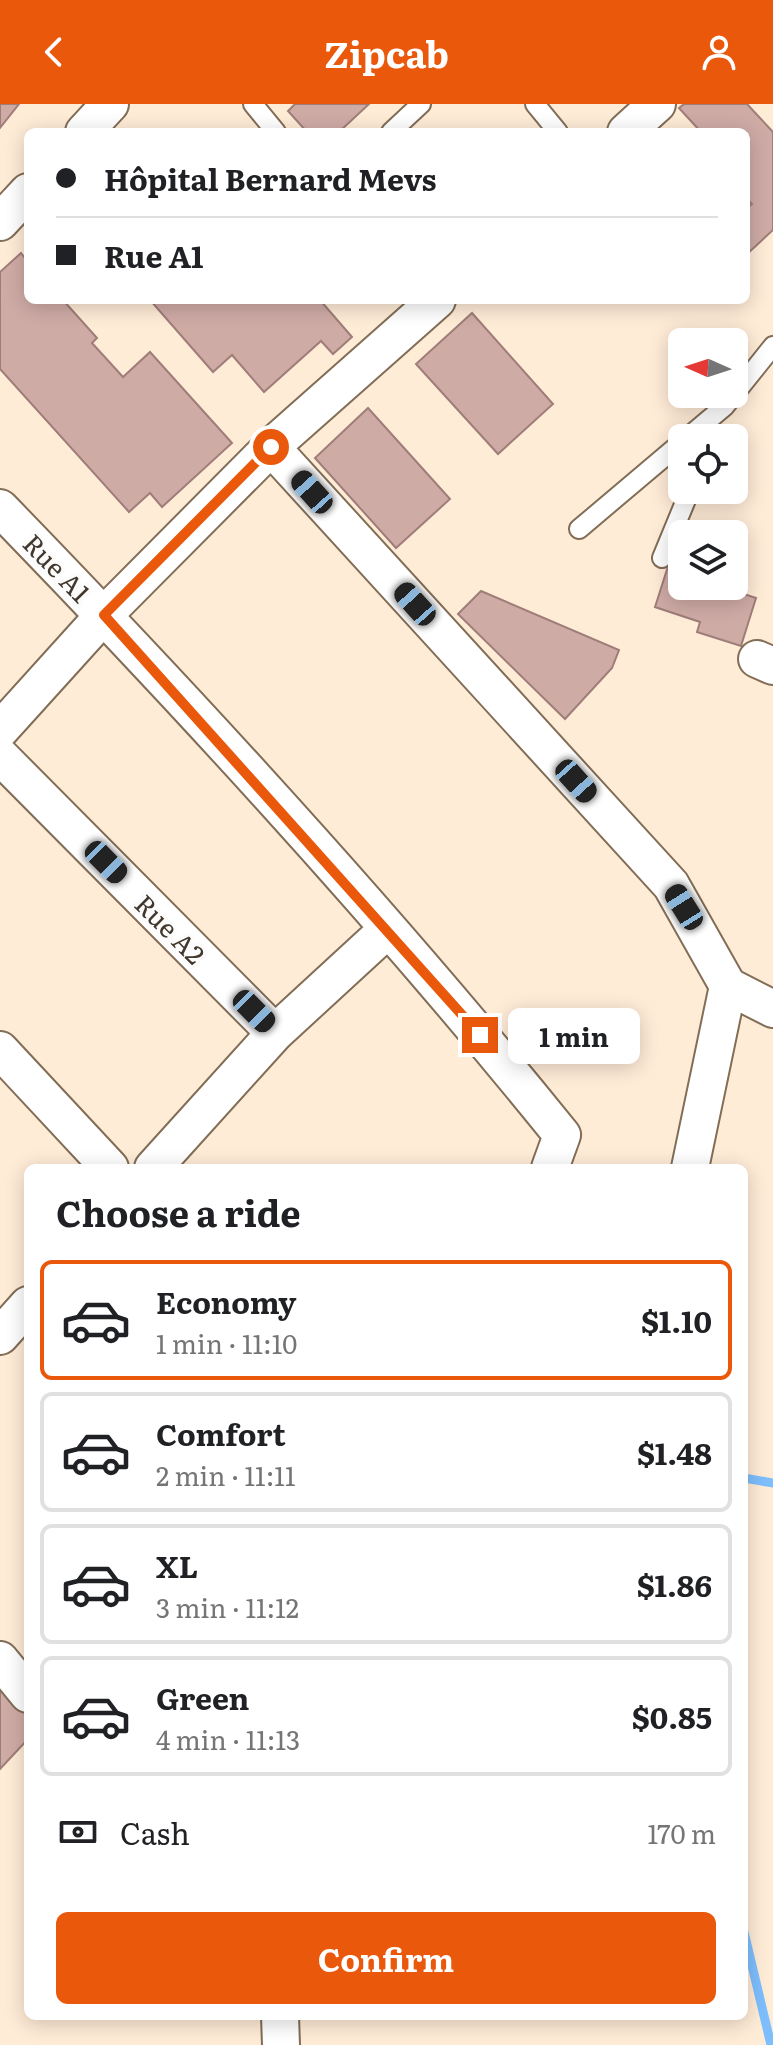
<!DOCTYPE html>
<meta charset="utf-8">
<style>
:root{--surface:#fff;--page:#f6f6f6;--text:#202124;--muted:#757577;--line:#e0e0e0;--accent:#ea580c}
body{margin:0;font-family:Literata,serif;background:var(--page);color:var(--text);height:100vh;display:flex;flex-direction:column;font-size:30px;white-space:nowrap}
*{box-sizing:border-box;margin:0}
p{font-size:26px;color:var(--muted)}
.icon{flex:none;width:44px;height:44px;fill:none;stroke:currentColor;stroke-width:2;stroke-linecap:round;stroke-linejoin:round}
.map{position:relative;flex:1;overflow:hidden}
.side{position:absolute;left:24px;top:1060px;width:724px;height:856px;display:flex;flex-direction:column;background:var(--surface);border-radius:12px;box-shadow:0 4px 20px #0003}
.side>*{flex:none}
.guide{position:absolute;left:24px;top:24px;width:726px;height:176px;border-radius:12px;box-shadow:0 4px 20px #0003;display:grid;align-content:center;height:176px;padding:0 32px;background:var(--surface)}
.needle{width:52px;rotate:273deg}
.controls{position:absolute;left:668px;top:224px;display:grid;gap:16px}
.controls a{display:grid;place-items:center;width:80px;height:80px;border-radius:12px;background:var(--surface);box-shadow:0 4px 20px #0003;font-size:40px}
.end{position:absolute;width:36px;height:36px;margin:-18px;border:10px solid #ea580c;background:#fff;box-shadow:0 0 0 4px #fff}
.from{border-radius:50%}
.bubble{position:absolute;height:56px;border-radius:12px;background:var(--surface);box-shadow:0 4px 20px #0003;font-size:26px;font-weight:700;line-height:56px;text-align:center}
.car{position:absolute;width:24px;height:48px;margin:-24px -12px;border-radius:10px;box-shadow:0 0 6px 2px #0007;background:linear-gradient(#222 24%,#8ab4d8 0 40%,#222 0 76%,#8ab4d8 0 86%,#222 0)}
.guide b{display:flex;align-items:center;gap:28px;height:76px;font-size:30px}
.guide b+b{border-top:2px solid var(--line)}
.guide i{width:20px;height:20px;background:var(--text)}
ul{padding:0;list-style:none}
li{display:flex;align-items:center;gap:24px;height:120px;margin:0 16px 12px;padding:0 16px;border:4px solid var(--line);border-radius:12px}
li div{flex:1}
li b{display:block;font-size:30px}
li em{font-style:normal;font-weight:700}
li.current{border-color:var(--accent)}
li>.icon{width:72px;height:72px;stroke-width:1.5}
h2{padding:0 32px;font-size:36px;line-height:96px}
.pay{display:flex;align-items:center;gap:20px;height:88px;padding:0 32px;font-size:30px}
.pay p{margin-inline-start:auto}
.cta{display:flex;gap:16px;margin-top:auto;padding:16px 32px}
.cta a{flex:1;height:92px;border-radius:12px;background:var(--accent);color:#fff;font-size:32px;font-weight:700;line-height:92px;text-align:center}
header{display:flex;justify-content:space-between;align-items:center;height:104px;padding:0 32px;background:var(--accent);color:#fff;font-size:36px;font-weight:700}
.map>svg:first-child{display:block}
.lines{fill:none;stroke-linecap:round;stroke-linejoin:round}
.stream{stroke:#7ebefd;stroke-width:9}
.building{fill:#cfaba6;stroke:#9f7d79;stroke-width:2}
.service-casing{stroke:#826d56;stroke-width:22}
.minor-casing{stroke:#826d56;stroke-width:40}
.service{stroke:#fff;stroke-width:18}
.minor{stroke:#fff;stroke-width:36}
.route{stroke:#ea580c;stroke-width:10}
.labels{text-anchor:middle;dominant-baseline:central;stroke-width:8;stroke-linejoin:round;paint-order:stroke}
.street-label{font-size:26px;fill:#41372d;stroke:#fcfcfc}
</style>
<header><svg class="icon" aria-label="back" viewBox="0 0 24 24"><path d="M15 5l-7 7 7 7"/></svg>Zipcab<svg class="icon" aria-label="person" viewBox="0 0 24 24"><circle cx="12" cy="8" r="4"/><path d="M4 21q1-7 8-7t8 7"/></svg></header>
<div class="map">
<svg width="773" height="1941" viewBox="0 0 773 1941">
<rect width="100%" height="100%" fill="#ffecd7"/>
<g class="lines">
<!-- stream -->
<path class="stream" d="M744,1374L773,1379
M744,1828L771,1941"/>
</g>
<!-- building -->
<path class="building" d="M0,0H19L0,24Z
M295,0H369L339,28H307L288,7Z
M684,0H747L773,28V126L746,151V105L752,100L746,94V28H701L679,4Z
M21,149L28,158V196H63L97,234L92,239L123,273L150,248L232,339L162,403L150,389L129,408L0,265V168Z
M150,196H320L352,233L333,250L321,237L264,288L232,251L213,268Z
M472,209L553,300L498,350L416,260Z
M368,304L450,395L396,444L315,354Z
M670,456L682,460V482H719L756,494L741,542L697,528L700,518L655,503Z
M481,487L619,546L612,564L565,615L458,510Z
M0,1579L28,1608V1635L0,1665Z"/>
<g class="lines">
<!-- service casing -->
<g class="service-casing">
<path id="service" d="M253,0L276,28
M535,0L558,28
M391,28L421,0
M687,334L725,302L773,242
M579,425L682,338
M662,454L690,386"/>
</g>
<!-- minor casing -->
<g class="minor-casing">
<path id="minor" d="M84,28L110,0
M626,28L657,0
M0,118L28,88
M271,343L671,781L728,882L773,905
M0,404C195,605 386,813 562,1031L550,1064
M757,555L773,562
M0,626L104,511L271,343L437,196
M0,652L275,929
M0,946L110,1064
M153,1064L275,929L388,825
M690,1064L728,882
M0,1232L28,1201
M0,1556L28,1590
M280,1912L281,1941"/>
</g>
<!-- service -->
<use href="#service" class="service"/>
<!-- minor -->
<use href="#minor" class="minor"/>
</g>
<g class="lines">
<!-- route -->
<path class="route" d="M271,343L104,511L480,931"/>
</g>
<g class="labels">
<!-- street labels -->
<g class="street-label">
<text transform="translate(58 463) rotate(46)">Rue A1</text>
<text transform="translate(171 824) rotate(45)">Rue A2</text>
</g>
</g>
</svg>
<div class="controls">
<a><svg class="needle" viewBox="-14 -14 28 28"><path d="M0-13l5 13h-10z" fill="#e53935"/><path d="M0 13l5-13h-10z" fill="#757577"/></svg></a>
<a><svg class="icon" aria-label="locate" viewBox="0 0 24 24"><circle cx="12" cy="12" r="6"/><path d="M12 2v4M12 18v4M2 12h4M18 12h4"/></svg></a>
<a><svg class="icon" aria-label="layers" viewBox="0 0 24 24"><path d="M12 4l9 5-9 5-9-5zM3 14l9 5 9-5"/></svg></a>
</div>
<i class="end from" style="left:271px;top:343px"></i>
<i class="end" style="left:480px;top:931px"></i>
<div class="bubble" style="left:508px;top:904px;width:132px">1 min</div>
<i class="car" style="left:312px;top:388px;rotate:318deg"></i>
<i class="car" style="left:415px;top:500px;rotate:318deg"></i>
<i class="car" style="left:576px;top:677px;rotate:138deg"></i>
<i class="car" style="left:106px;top:758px;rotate:135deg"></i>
<i class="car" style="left:684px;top:803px;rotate:328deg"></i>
<i class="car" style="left:254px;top:907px;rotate:135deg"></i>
<div class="guide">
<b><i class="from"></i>Hôpital Bernard Mevs</b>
<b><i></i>Rue A1</b>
</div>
<section class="side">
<h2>Choose a ride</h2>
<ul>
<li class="current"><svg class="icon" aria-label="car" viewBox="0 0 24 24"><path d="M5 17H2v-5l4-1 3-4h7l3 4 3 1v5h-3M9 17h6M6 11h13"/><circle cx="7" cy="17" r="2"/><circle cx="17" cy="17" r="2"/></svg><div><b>Economy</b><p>1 min · 11:10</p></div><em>$1.10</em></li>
<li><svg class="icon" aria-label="car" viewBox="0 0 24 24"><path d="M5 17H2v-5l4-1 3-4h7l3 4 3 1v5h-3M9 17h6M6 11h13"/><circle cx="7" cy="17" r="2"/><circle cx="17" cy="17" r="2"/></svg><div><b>Comfort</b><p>2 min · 11:11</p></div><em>$1.48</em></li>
<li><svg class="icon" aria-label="car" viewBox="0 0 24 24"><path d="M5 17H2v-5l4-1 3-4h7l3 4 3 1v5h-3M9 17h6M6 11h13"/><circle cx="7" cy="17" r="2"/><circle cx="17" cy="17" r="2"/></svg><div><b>XL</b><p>3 min · 11:12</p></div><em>$1.86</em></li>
<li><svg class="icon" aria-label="car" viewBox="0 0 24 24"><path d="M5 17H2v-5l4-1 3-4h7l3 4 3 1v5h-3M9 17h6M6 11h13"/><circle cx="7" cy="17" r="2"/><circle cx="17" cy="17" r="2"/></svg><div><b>Green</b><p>4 min · 11:13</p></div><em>$0.85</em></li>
</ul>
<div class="pay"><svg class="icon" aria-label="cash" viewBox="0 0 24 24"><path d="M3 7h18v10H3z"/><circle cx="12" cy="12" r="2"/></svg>Cash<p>170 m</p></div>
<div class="cta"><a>Confirm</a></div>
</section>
</div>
